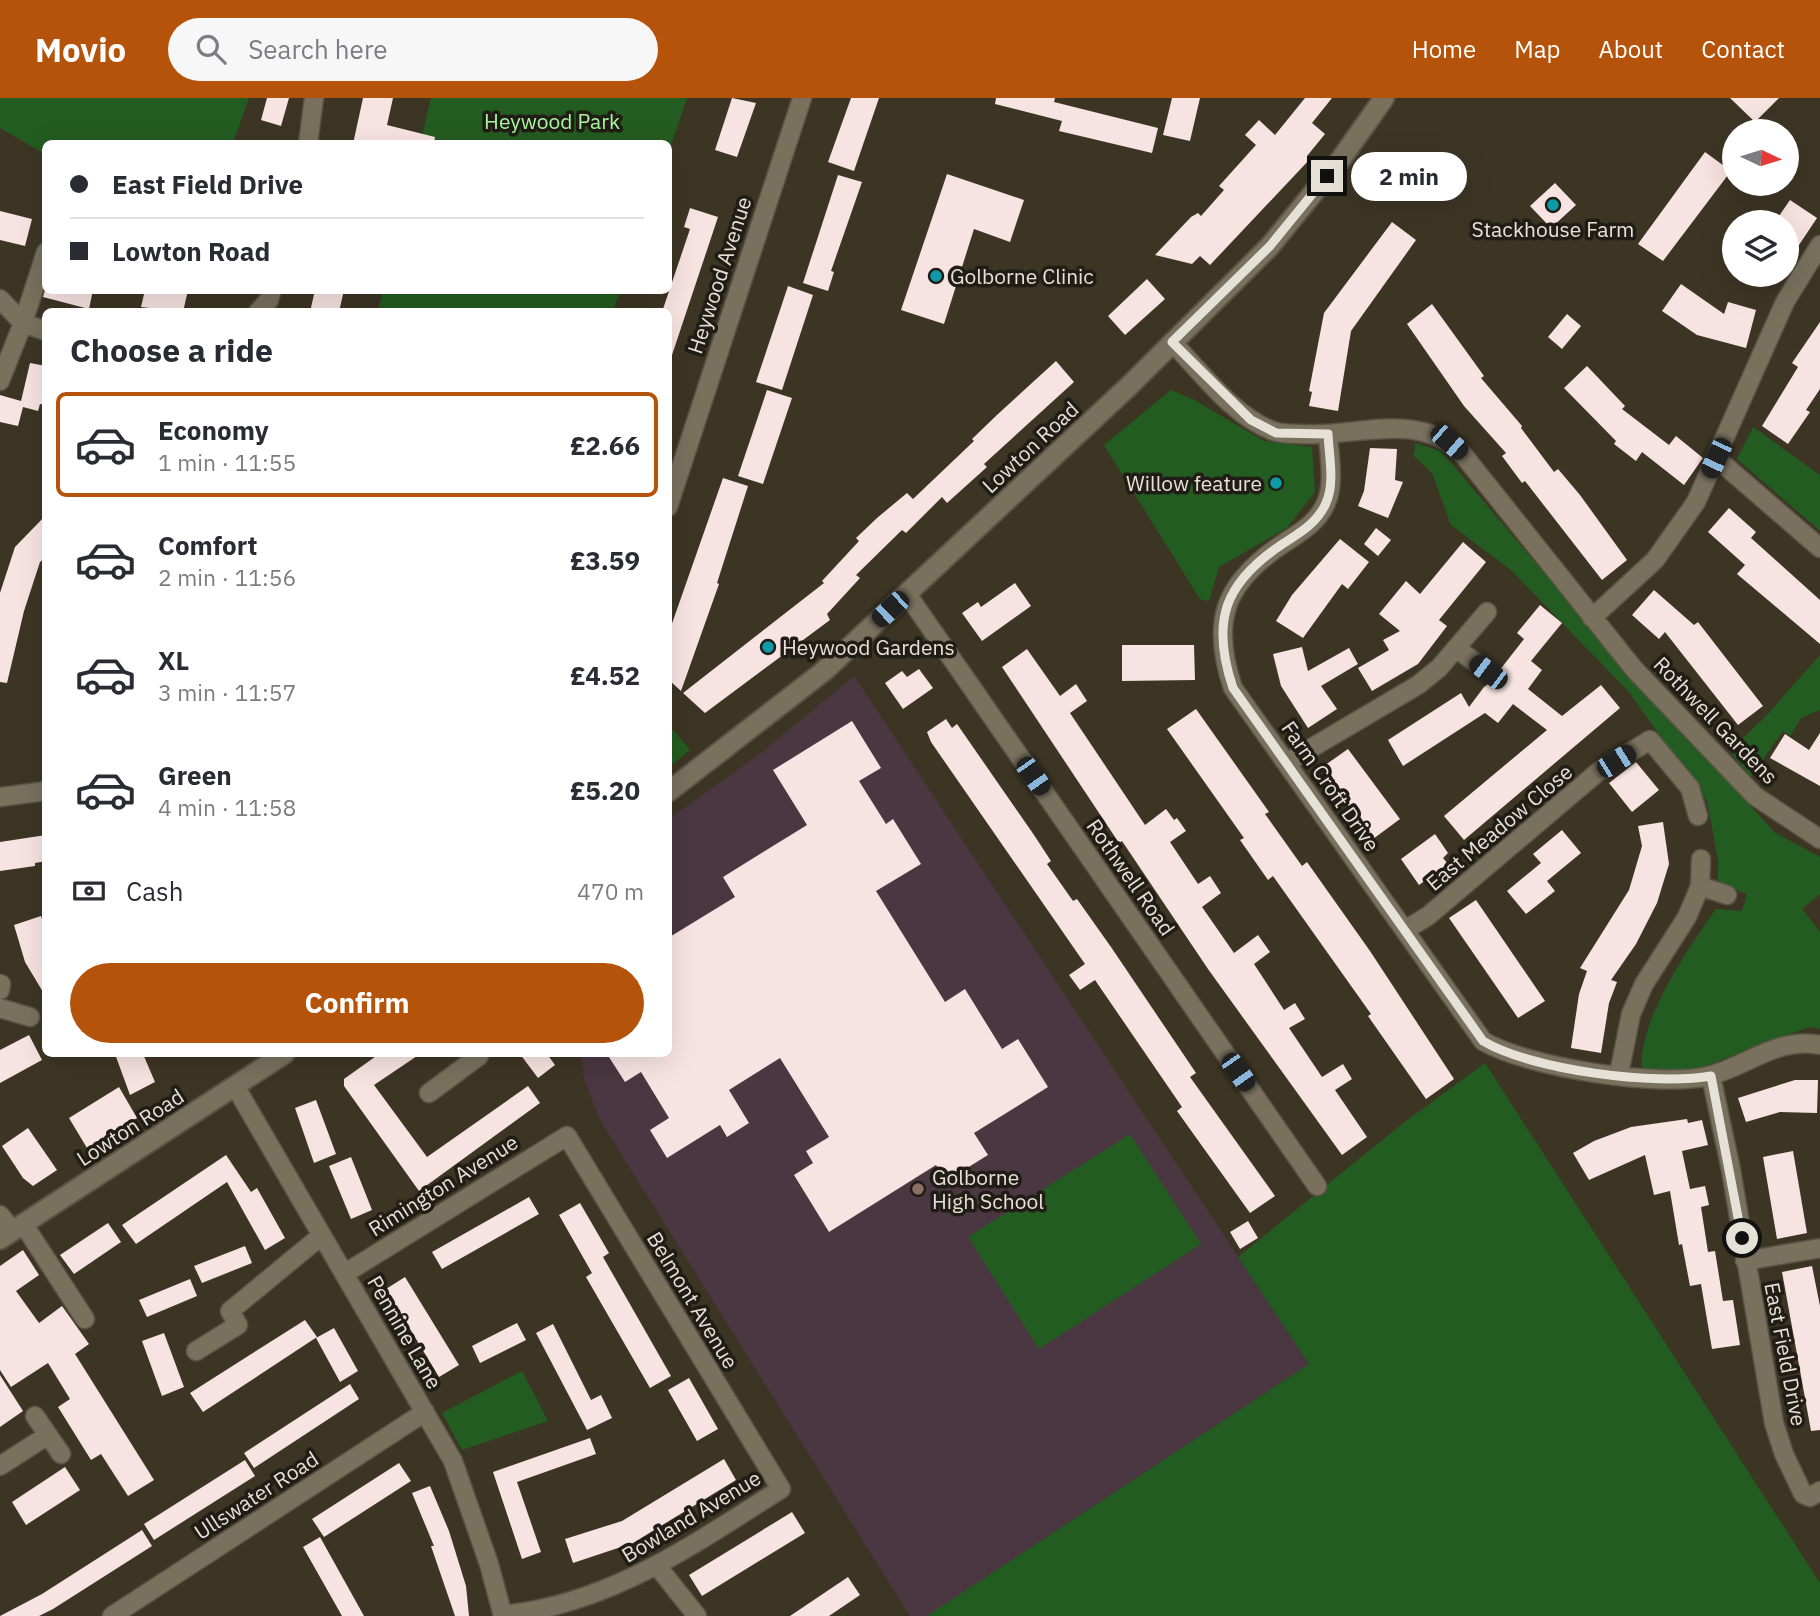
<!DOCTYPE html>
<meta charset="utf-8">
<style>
:root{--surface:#fff;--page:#f7f7f7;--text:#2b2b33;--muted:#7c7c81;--line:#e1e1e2;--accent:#b45309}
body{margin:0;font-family:"IBM Plex Sans",sans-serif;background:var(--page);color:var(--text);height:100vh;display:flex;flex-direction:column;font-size:26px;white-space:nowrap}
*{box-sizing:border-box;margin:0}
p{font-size:23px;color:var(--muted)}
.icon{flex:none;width:38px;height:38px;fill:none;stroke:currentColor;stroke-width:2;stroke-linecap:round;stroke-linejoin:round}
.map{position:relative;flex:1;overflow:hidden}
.drawer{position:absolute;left:42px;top:210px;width:630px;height:749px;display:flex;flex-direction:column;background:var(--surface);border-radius:10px;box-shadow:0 7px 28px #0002}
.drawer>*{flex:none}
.top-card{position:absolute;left:42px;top:42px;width:630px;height:154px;border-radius:10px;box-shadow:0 7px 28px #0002;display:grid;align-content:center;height:154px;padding:0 28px;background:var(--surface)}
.needle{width:46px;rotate:94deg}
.fabs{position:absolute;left:1722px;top:21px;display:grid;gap:14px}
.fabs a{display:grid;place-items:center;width:77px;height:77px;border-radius:50%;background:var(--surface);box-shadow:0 7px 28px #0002;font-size:35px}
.end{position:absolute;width:32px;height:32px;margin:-16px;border:9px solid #e6e1d7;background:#111;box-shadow:0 0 0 4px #111}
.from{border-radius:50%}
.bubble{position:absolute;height:49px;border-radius:24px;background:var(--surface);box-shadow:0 7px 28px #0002;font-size:23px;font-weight:700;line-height:49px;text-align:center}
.car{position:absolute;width:21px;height:42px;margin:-21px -10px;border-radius:9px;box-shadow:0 0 5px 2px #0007;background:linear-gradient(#222 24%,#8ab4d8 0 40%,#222 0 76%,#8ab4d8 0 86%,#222 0)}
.top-card b{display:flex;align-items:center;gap:24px;height:66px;font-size:26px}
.top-card b+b{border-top:2px solid var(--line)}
.top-card i{width:18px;height:18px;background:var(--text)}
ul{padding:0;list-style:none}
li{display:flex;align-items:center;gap:21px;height:105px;margin:0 14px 10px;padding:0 14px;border:4px solid transparent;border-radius:10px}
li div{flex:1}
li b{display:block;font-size:26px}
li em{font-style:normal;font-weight:700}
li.on{border-color:var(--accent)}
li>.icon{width:63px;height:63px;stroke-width:1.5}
h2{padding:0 28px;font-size:32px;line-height:84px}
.pay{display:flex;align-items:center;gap:18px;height:77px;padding:0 28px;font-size:26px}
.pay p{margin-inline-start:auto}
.primary-button{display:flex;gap:14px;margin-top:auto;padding:14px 28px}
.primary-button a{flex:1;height:80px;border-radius:42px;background:var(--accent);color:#fff;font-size:28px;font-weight:700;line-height:80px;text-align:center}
header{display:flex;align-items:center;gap:42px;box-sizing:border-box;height:98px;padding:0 35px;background:var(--accent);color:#fff}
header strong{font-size:33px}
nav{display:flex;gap:38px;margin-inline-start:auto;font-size:24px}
.search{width:490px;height:63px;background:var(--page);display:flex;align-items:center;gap:18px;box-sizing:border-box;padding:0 24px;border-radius:38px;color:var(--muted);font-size:26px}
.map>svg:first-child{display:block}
.education{fill:#4a3741}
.green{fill:#235c20}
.building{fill:#f7e3e2}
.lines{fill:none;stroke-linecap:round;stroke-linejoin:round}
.minor-casing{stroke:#5a5345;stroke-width:21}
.secondary-casing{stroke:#5a5345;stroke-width:23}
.minor{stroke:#79705d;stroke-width:18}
.secondary{stroke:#79705d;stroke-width:19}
.route{stroke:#e6e1d7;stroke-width:9}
.culture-dot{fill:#0f9aa8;stroke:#211d16;stroke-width:2.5}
.education-dot{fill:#8d6e63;stroke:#211d16;stroke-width:2.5}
.labels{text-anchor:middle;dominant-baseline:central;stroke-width:7;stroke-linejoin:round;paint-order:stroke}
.park-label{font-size:21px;fill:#a7f7a0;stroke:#211d16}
.poi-label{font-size:21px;fill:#e6e1d7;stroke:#211d16;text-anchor:start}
.street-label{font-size:21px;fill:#e6e1d7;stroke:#211d16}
</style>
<header>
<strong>Movio</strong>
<div class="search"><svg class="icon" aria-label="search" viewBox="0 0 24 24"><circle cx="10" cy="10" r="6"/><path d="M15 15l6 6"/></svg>Search here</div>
<nav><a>Home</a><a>Map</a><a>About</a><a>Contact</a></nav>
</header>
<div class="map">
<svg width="1820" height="1518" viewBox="0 0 1820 1518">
<rect width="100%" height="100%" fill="#3d3524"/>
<!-- education -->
<path class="education" d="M854,578L1309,1266L927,1518H910L601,1024L584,982L581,956H668L669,721L760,656Z"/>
<!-- green -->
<path class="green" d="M0,0H249L233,45L46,46L45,56L0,30Z
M431,0H687L669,53L668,46H420Z
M383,193V192L620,193L613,213H378Z
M1171,292L1194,302L1264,343L1312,349L1315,394L1287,430L1219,469L1209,503L1200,501L1104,347Z
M1753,329L1820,377V433L1737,361Z
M1415,345L1441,353L1562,496L1774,734L1820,759V796L1802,811L1820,834V931L1809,929L1698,971L1642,973C1637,923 1688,851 1716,811L1742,813L1747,796L1718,785V762L1707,703L1628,593L1511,472L1451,427L1432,375L1414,358Z
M1820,557V612L1801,620L1790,638L1783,633L1751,679L1729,653L1765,619Z
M668,626L690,652L669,669H668Z
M1485,965L1820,1485V1518H927L1309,1266L1238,1159L1402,1026Z
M1130,1036L1201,1146L1039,1251L968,1139Z
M522,1273L548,1323L462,1352L442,1315Z"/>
<!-- building -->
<path class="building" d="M267,0H289L281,28L261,22Z
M363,0H393L387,27L435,39L434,46H353Z
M732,0L756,5L737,59L715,52Z
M851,0H879L854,73L828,64Z
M996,0H1055L1054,4L1158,30L1152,55L1059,33L1062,23L995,6Z
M1172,0H1200L1190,43L1163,37Z
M1305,0H1332L1312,25L1325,36L1307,58L1310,61L1210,167L1200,158L1192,166L1155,157L1191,119L1198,115L1201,118L1224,92L1219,88L1256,47L1245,37L1259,22L1275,37Z
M1730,0H1779L1755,24Z
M1405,54L1439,74L1426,97L1391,77Z
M1705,54L1731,73L1663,163L1638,146Z
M947,76L1024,102L1010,144L974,131L944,226L901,212Z
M838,77L862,84L831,173L834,174L828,193L803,185Z
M1555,85L1576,107L1551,130L1530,108Z
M1790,102L1817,120L1787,165V124H1775Z
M690,110L718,119L672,257L668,256V214H662L690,131L684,129Z
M0,113L32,121L25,148L0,142Z
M1392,124L1416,142L1351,233L1338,313L1309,308L1312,294L1309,293L1324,215Z
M1147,181L1165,201L1125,237L1108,218Z
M1681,186L1724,216L1728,204L1756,212L1746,250L1697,237L1662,213Z
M788,188L813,197L782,292L756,284Z
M45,192H93L89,211L43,199Z
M145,192H188L183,214L141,209Z
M315,192H344L339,214H310Z
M1432,206L1484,278L1481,280L1522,328L1521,330L1554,374L1558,371L1580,397L1627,462L1602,482L1525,383L1522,385L1502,358L1506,355L1464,308L1407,226Z
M1567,216L1581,228L1562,251L1548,239Z
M1820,224V291L1806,312L1810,314L1788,346L1762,328L1798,269L1792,265Z
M1056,263L1074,284L984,366L987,369L947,405L942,399L906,435L902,432L856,477L860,480L827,516L830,522L705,615L683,595L824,485L822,483L859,443L856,440L877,420L907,395L913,401L974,343L972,341L998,316Z
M30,265L46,268V307L40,306L38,313L23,309L18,328L0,324V297L21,303Z
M1587,268L1625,308L1622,311L1669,347L1676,338L1703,360L1684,387L1642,354L1636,363L1614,346L1616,343L1564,290Z
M767,292L792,300L763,386L738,378Z
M1370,350L1397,351L1395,382L1403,384L1388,420L1358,408L1364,393Z
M723,380L748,388L717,485L719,486L681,593L668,581V537Z
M1729,410L1756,434L1751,440L1820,502V546L1737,476L1745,467L1708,434Z
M46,417V459L40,464L24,513L7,585L0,584V495L15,449Z
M1376,430L1391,442L1378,458L1364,446Z
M1340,441L1369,464L1348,491L1342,486L1303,540L1276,523L1292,497Z
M1463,444L1486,464L1439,522L1447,528L1418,566L1372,593L1358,570L1389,552L1383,542L1400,533L1379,516L1406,483L1420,496Z
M1015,485L1031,508L982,543L962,515L978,504L981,509Z
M1654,492L1694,527L1698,524L1763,608L1738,627L1665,534L1659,541L1632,517Z
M1540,507L1562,525L1531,563L1542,572L1528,591L1562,618L1601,587L1620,610L1464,742L1444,718L1547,632L1513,606L1498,625L1485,615L1403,668L1388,642L1461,595L1469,609L1484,589L1497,580L1499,573L1524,541L1517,535Z
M1122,547H1194L1195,582L1122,583Z
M1302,549L1308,573L1349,550L1358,566L1321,588L1337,611L1308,630L1281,588L1273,556Z
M1027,551L1060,598L1076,586L1087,603L1070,615L1145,727L1166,711L1174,722L1177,720L1186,733L1170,744L1198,786L1210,778L1221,795L1202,809L1234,855L1258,837L1270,854L1254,866L1284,912L1295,905L1305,921L1289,930L1322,979L1343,966L1352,981L1335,992L1367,1039L1342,1057L1208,871L1122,743L1119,745L1002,569Z
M919,571L933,590L903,611L885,585L902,573L907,579Z
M1196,611L1269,714L1265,716L1302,768L1307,764L1370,853L1454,981L1426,1001L1368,918L1371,916L1273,778L1268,782L1240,742L1244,740L1167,631Z
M946,621L952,630L957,626L1034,737L1051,763L1047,766L1073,803L1077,801L1111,849L1196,975L1190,979L1275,1098L1250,1115L1177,1013L1182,1009L1095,882L1080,892L1069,877L1085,866L931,644L927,634Z
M852,623L881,670L859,683L886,726L893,721L921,766L876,793L945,904L965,891L1002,951L1018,941L1048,989L974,1035L988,1057L946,1083L936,1067L829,1134L794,1077L813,1065L806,1053L829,1039L780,960L729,992L749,1025L727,1039L720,1027L667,1060L650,1032L669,1020L641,974L625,984L607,956H668V840L735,799L723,779L807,727L773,672Z
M1820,635V688L1770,660L1785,636L1809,652Z
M1348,651L1400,721L1373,741L1321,670Z
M1636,664L1659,692L1632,714L1609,685Z
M1663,724L1669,766L1657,805L1636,846L1611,882L1617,884L1609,905L1601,955L1571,950L1579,896L1587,873L1580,870L1629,792L1642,748L1638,728Z
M1562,732L1581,755L1547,783L1555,793L1526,816L1507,793L1541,765L1533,756Z
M1435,736L1448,755L1443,760L1448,766L1419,787L1401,761Z
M46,737V763L35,765V768L0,773V744Z
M1476,802L1545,903L1518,920L1449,820Z
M41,818L46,833V899L25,864L14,827Z
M29,937L42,962L0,985V952Z
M115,956H143L155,984L130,997Z
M379,956H420L374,987L427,1059L528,988L540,1005L419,1093L344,988V981Z
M520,956H547L555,967L538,980Z
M1795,982H1818L1817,1015L1780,1014L1746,1024L1738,1000Z
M119,989L137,1020L87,1050L69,1020Z
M316,1002L336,1056L314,1065L295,1010Z
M1687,1021L1688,1025L1702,1022L1708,1047L1682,1053L1690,1091L1705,1088L1709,1107L1701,1109L1708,1154L1715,1153L1723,1203L1733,1202L1740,1247L1712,1251L1701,1186L1690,1188L1682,1146L1679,1147L1670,1093L1654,1097L1645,1057L1589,1082L1573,1055L1594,1043L1631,1029Z
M28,1030L57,1072L33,1088L23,1080L2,1048Z
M1793,1053L1807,1135L1777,1141L1763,1059Z
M226,1057L251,1094L257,1090L285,1140L265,1152L227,1084L136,1146L122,1127Z
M351,1059L372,1112L351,1121L329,1068Z
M529,1099L539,1116L442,1171L432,1154Z
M580,1105L609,1155L603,1159L671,1278L650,1290L586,1179L592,1175L559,1117Z
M1248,1123L1258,1140L1240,1151L1230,1134Z
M108,1125L121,1144L74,1176L60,1157Z
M245,1148L252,1165L202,1185L194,1168Z
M23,1152L39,1177L16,1193L39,1225L62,1208L89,1246L75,1256L154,1382L128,1398L101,1356L91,1362L58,1309L70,1301L48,1265L11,1289L0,1272V1168Z
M1812,1168L1820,1208V1332L1811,1333L1782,1174Z
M405,1179L459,1267L439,1279L386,1191Z
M190,1181L197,1198L147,1219L139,1202Z
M305,1222L317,1239L203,1314L190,1295Z
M517,1225L526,1242L480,1265L472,1248Z
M553,1226L591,1302L601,1297L612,1320L587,1332L536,1235Z
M334,1230L358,1273L340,1284L316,1240Z
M164,1235L184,1289L162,1298L142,1243Z
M0,1277L23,1313L0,1329Z
M689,1280L718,1331L697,1343L668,1292Z
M350,1286L359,1301L254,1370L244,1355Z
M590,1340L596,1356L517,1384L541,1454L522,1461L493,1374Z
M724,1361L736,1382L633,1445L573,1465L565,1441L622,1423Z
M245,1362L255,1378L154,1442L144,1426Z
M399,1365L411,1383L324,1439L312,1421Z
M65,1369L80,1392L26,1427L12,1404Z
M430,1388L449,1433L466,1488L469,1518H455L431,1448H434L412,1395Z
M792,1414L805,1435L702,1498L689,1477Z
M142,1432L152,1448L53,1511L39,1518H0L42,1496Z
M320,1439L364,1518H342L303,1449Z
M848,1479L860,1497L829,1518H790Z"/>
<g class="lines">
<!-- minor casing -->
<g class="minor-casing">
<path id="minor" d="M308,46L314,0
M0,201L23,225L46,233
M258,214L269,202L272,192
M1172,244C1202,275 1233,318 1273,333C1281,336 1291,336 1300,336C1357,340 1413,312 1461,354L1634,571L1755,698L1820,741
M0,283L23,225L46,154
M1328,336C1329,358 1335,385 1326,405C1318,424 1301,434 1284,445C1225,484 1210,522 1233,590L1483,943C1526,969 1659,990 1708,978C1746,969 1778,938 1820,947
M1716,360L1820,450
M668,409L802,0
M907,496L1317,1088
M1592,520L1655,462L1696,404L1785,204L1820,147
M1456,550L1488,574
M1286,665L1418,587L1439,570L1487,514
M0,699L46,693
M1700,788L1727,797
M1405,832L1428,818L1598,674L1650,642L1690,690L1698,718
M0,892L1,886
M0,910L30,919
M1619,976L1631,916L1644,886L1687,819L1700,788L1701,761
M1711,978L1731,1072L1774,1325L1784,1356L1803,1396L1810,1399L1820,1393
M235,988L453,1363L489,1466L503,1518
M429,995L479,958L477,956
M0,1117L13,1133
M24,1127L85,1221
M1745,1163L1820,1150
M344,1176L567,1038L781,1391C694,1446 609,1507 502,1517
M196,1253L238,1227L230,1213L321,1138
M35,1318L61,1356
M0,1368L48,1337
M658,1469L697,1518
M112,1518L425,1314"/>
</g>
<!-- secondary casing -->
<g class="secondary-casing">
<path id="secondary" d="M668,694L824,573L1129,288L1270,148L1341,61L1384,0
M0,1141L284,956"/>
</g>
<!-- minor -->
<use href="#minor" class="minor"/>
<!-- secondary -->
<use href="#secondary" class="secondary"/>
</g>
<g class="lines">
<!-- route -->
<path class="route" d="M1327,78L1270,148L1172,244L1251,322L1276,335L1328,336C1329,358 1335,385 1326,405C1318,424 1301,434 1284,445C1225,484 1210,522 1233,590L1483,943C1531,972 1656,988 1711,978L1742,1140"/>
</g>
<!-- markers -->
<g class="culture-dot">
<circle cx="1553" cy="107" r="7"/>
<circle cx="936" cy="178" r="7"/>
<circle cx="1276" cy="385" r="7"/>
<circle cx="768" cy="549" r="7"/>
</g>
<circle class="education-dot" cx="918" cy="1091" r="7"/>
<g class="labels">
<!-- park labels -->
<g class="park-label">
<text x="552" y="23">Heywood Park</text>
</g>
<!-- poi labels -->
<g class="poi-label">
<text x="1553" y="131" text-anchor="middle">Stackhouse Farm</text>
<text x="950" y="178">Golborne Clinic</text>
<text x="1262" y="385" text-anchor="end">Willow feature</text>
<text x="782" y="549">Heywood Gardens</text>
<text x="932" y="1079">Golborne<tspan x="932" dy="24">High School</tspan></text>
</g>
<!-- street labels -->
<g class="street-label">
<text transform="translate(719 177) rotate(-72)">Heywood Avenue</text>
<text transform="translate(1030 349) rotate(-43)">Lowton Road</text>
<text transform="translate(1716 622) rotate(46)">Rothwell Gardens</text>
<text transform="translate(1331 688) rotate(55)">Farm Croft Drive</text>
<text transform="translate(1499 729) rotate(-40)">East Meadow Close</text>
<text transform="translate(1131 779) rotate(55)">Rothwell Road</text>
<text transform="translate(130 1029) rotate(-33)">Lowton Road</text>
<text transform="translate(443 1087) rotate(-32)">Rimington Avenue</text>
<text transform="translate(693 1202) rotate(59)">Belmont Avenue</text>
<text transform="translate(405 1234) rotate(60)">Pennine Lane</text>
<text transform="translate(1786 1256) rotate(79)">East Field Drive</text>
<text transform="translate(256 1397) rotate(-33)">Ullswater Road</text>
<text transform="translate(691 1418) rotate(-31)">Bowland Avenue</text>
</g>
</g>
</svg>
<div class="fabs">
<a><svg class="needle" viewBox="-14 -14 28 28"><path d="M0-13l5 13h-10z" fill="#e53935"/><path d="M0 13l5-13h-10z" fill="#7c7c81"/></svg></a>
<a><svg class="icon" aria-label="layers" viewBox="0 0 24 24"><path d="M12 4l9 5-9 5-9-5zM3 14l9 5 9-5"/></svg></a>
</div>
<i class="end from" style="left:1742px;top:1140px"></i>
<i class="end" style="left:1327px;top:78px"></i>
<div class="bubble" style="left:1351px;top:54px;width:116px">2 min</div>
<i class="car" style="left:1449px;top:344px;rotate:131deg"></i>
<i class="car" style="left:1716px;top:360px;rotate:205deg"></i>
<i class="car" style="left:890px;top:511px;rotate:227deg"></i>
<i class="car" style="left:1488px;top:574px;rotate:307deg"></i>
<i class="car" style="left:1616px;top:663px;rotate:58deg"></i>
<i class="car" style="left:1033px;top:678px;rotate:145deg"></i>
<i class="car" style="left:1238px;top:974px;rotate:145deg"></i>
<div class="top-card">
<b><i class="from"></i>East Field Drive</b>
<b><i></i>Lowton Road</b>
</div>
<section class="drawer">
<h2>Choose a ride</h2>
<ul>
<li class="on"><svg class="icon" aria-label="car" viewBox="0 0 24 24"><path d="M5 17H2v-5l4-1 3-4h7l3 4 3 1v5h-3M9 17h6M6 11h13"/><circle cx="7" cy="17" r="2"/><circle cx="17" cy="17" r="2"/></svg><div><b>Economy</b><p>1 min · 11:55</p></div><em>£2.66</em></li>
<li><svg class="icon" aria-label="car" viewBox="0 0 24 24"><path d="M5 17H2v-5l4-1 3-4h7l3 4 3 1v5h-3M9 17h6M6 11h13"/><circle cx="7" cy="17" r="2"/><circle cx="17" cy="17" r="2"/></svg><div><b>Comfort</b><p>2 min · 11:56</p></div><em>£3.59</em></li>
<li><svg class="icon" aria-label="car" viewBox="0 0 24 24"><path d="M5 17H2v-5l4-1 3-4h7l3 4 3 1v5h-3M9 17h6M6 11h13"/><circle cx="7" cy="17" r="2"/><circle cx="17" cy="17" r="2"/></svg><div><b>XL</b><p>3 min · 11:57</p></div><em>£4.52</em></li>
<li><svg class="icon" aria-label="car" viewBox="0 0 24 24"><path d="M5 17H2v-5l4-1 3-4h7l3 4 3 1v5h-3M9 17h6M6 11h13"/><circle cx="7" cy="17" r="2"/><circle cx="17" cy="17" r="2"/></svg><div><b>Green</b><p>4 min · 11:58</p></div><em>£5.20</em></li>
</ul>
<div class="pay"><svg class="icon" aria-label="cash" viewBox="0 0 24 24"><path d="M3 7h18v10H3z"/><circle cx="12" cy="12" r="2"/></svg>Cash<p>470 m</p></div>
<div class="primary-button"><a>Confirm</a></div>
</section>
</div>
